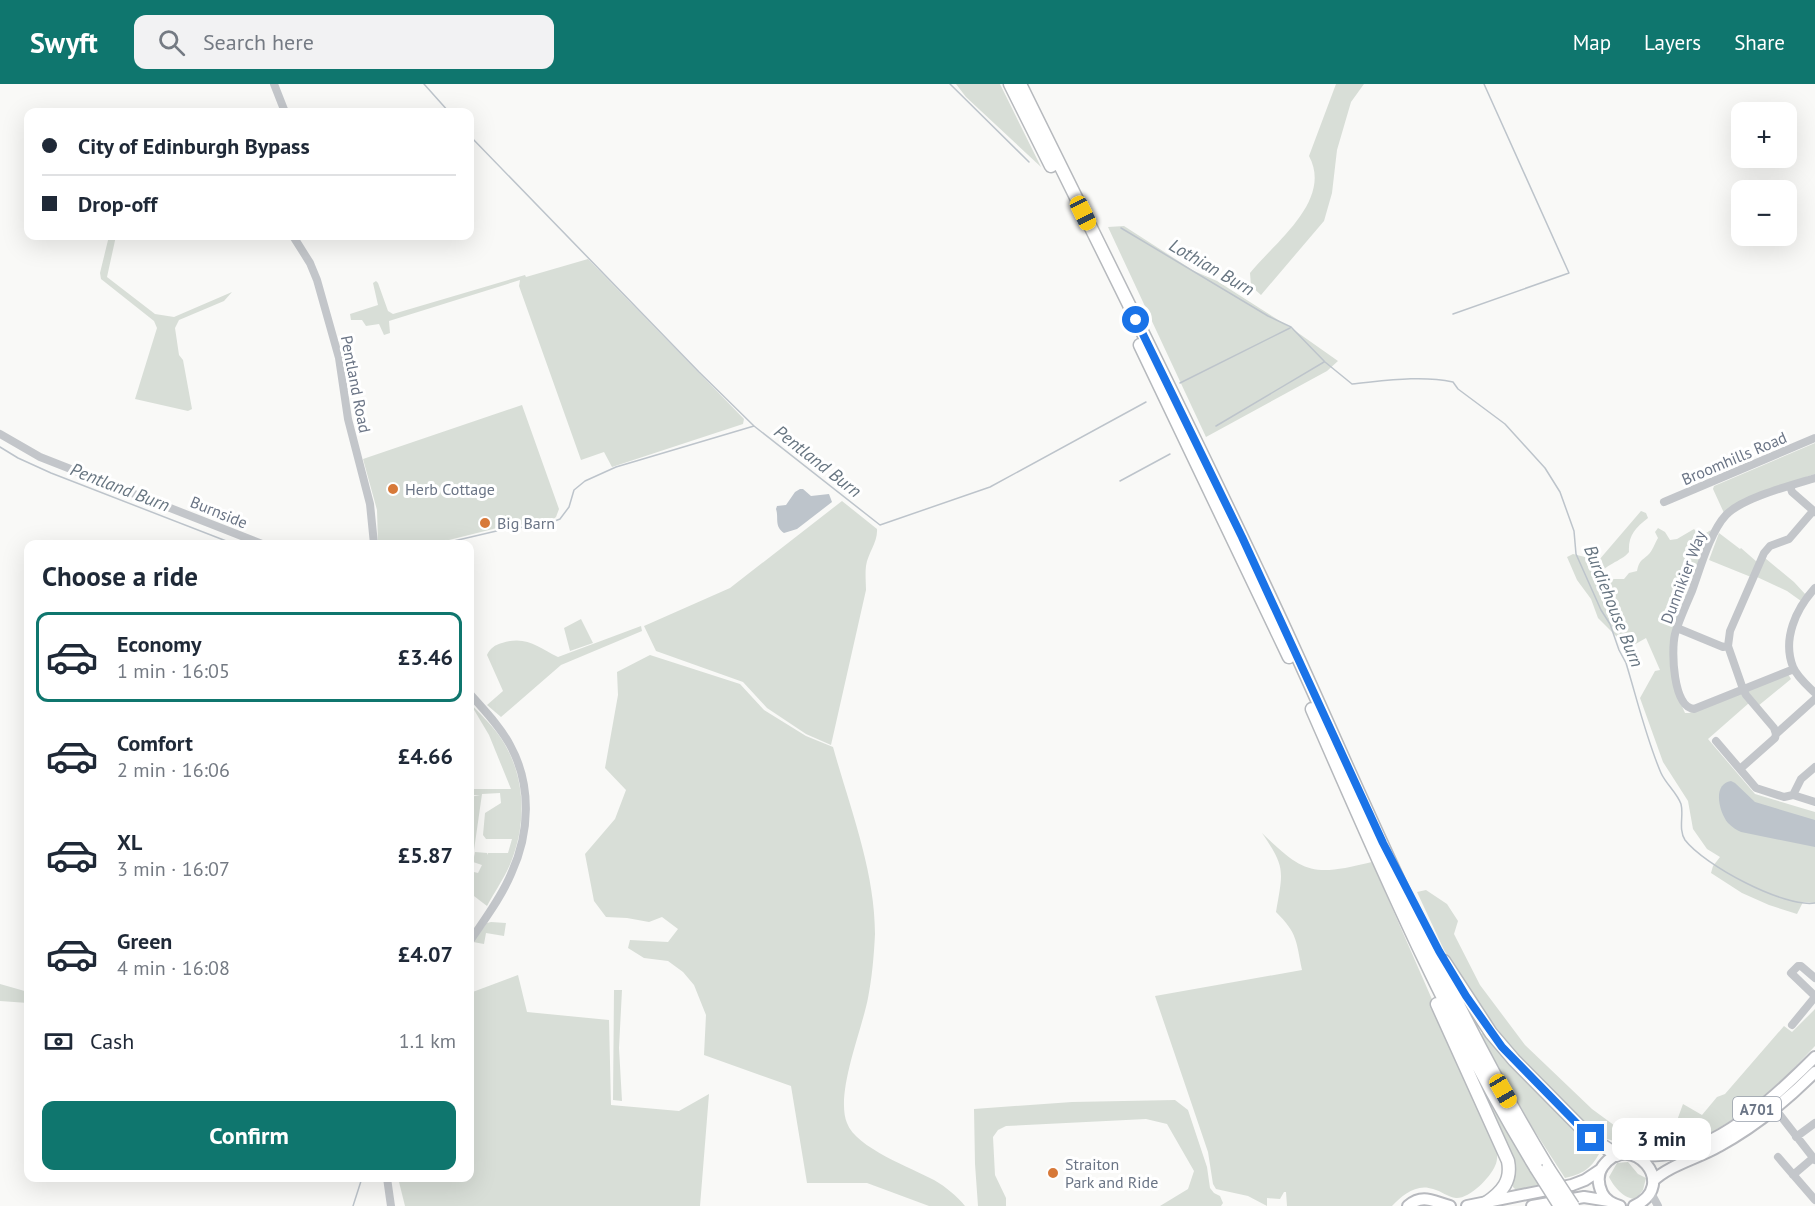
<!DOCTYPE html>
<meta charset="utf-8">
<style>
:root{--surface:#fff;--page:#f2f2f3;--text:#1f2937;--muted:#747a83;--line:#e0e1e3;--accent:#0f766e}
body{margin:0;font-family:"PT Sans",sans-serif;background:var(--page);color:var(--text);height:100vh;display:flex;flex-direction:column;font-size:22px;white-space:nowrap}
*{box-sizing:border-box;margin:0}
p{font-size:20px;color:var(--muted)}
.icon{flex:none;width:33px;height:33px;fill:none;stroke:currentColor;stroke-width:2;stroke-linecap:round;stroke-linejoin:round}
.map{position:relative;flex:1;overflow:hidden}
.drawer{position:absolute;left:24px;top:456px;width:450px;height:642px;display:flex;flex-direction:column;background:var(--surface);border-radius:12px;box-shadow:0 6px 24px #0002}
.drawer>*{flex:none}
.top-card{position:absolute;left:24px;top:24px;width:450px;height:132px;border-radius:12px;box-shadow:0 6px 24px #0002;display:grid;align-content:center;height:132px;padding:0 18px;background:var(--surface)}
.controls{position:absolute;left:1731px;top:18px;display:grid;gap:12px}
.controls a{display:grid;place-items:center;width:66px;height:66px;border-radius:12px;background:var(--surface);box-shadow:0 6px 24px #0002;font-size:30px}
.end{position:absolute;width:27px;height:27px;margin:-14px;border:8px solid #1a73e8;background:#fff;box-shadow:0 0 0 3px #fff}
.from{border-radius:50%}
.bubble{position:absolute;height:42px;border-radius:12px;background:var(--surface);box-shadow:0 6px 24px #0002;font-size:20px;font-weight:800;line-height:42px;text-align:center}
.car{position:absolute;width:18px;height:36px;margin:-18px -9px;border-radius:8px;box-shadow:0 0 4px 2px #0007;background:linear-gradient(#f5c518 24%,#345 0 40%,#f5c518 0 76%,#345 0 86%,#f5c518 0)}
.top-card b{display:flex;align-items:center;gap:21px;height:57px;font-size:22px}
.top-card b+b{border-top:2px solid var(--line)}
.top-card i{width:15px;height:15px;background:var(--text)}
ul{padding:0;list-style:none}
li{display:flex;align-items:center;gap:18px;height:90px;margin:0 12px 9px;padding:0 6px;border:3px solid transparent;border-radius:12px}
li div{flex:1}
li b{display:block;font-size:22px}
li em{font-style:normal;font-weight:800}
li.on{border-color:var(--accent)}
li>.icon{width:54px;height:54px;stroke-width:1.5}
h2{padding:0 18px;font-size:27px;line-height:72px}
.pay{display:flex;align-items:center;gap:15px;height:66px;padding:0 18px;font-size:22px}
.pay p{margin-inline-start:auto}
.button{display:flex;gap:12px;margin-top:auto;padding:12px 18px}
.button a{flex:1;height:69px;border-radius:12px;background:var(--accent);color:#fff;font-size:24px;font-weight:800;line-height:69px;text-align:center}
header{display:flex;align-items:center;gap:36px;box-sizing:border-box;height:84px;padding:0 30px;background:var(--accent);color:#fff}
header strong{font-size:28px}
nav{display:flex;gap:33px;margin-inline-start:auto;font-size:21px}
.search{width:420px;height:54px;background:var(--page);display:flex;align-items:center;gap:15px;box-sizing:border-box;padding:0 21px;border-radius:12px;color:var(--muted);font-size:22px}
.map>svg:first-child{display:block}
.green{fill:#d8ded7}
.water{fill:#bdc4cb}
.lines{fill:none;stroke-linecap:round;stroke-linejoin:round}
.stream{stroke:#bdc4cb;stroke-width:1.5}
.major-casing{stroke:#b7b9be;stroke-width:14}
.highway-casing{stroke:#b6b9bd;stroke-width:15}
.minor{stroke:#c3c6ca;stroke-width:8}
.major{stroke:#fff;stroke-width:10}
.highway{stroke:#fff;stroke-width:12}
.highway-bridge-casing{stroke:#b6b9bd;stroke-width:15;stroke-linecap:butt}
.highway-bridge{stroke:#fff;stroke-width:12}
.route{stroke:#1a73e8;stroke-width:8}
.poi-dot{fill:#d77939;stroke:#fff;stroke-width:2}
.labels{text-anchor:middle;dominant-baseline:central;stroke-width:6;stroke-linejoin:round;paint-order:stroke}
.shield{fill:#fff;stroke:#979eaa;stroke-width:1.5}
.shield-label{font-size:15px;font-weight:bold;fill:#6b7586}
.street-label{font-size:16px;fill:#6b7586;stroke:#fff}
.poi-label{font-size:16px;fill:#6b7586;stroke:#fff;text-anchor:start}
.water-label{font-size:18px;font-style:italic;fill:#677581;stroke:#fff}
</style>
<header>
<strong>Swyft</strong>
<div class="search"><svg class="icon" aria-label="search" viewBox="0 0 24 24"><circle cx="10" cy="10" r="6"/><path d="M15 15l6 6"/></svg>Search here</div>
<nav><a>Map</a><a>Layers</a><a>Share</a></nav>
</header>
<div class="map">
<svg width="1815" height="1122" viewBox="0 0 1815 1122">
<rect width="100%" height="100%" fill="#f9f9f7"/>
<!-- green -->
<path class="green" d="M956,0H1000L1041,83L966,13Z
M1336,0H1364L1351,18L1337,66L1332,109L1324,137L1261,211L1251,202L1250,189C1275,158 1333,116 1309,72Z
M1124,142L1194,187L1217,197L1294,246L1338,277L1327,287L1206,353L1108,143Z
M109,152H116L107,193L155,230L174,233L232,208L224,217L179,236L175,244L179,271L183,276L192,325L188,327L135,315L157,244L154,237L101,195L100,189Z
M588,175L744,335L743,340L612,383L604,368L581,376L519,202L520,196L389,237L390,249L384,251L379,240L366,242L362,236H351L350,230L378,221L373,199L376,197L378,199L388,227L393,230L525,191L526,193Z
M522,321L559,425L556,433L551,437L501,443L441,458V460H378L377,426L363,375Z
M1815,359V390L1744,415L1724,429L1713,405L1714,402Z
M842,417L877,445C878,458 868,469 866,482C865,490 866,499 866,506L831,661L806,650L767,624L743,598L656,567L644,542L730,504Z
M1641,427L1646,429L1648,434C1635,444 1628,452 1629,468C1621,478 1604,480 1598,493L1604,500L1614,495H1624L1629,489L1637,487C1639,477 1641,477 1648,471C1652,468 1655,459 1658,454L1655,448L1658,444L1665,448L1670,456L1677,455L1694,445L1701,452L1711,446L1674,541L1677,611L1685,629H1689L1742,609L1749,619L1708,655L1755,710L1815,728V819L1803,818L1797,830L1769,821L1742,809L1711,789L1713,782L1720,773L1707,765L1693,745L1688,717L1663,678L1640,614L1655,587L1660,586L1646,554L1625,566L1618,554L1598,534L1591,515L1577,496L1567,473L1573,470L1585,473L1589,482L1593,483Z
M1719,449L1740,465L1741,464L1757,478L1751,493L1709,476Z
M1765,474L1794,498L1806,511L1801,517L1787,507L1757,493Z
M581,535L593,559L570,567L564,544Z
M641,542L642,547L561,581L501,633L487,621L503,607L487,571C490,564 495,561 502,559C526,551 538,563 558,573Z
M650,571L740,600L764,626L806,652L833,663C850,724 875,787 875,850C874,871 872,894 868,914C862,946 835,1010 847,1039C856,1064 912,1084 934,1096C946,1103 957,1112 965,1122H929L867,1099H807L791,1002L704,971L706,931L694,901L683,888L668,877L644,874L628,864L630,856L668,858L678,845L662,833L649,838L627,834L606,833L594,817L585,770L615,735L626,706L605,684L618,611L617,588Z
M1788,590L1791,595L1758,622L1747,607Z
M470,619C479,629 490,639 498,650C525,687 528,736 511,778C505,793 495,807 487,822L470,809L474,788L478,789L482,781L473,778L475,768L487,769V771L488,769H508L512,755H486L483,751L485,729L501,719L500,709L482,710L474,766H470V713L480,711H470V705H511L489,651Z
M1262,749C1305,791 1314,792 1372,778L1497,1064C1497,1069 1498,1077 1495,1082C1490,1094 1469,1115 1456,1114C1448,1113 1441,1107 1433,1105C1417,1099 1402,1111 1392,1122H1287L1286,1108H1284L1280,1115L1267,1114V1122L1248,1112L1216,1105L1213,1100L1208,1068L1155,912L1302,886C1296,857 1298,850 1276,828C1283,787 1286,784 1262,749Z
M1426,806L1447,820L1458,837L1454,850L1480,901L1525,961L1592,1025L1626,1050L1641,1053L1644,1060L1621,1059L1597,1052L1548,1004L1514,967L1479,921L1444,866L1417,808Z
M491,838L506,839L504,852L486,849L484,860L473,858L487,839Z
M518,891L527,928L609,936L611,1021L679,1027L709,1010L700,1122H405L398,1094H470V909Z
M0,900L28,908V919L0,917Z
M614,906H622L619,964L622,1017L613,1016Z
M1815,925V962C1783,996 1750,1028 1708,1050C1698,1055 1685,1058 1673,1062L1671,1053L1683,1020L1702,1031L1717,1013L1725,1010L1784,942L1792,948Z
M1487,948L1507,974L1599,1070C1590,1086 1582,1090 1565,1094L1532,1043L1480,950Z
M1478,993L1539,1101L1516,1106L1513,1103L1514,1086L1473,995Z
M1175,1016L1188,1026L1207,1083L1210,1104L1214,1109L1220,1112L1223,1119L1221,1122H1160L1188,1105L1194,1087L1167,1040L1146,1035L1006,1042L998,1046L993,1053L995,1091L1006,1114V1122H978L975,1080L974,1025L1072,1018Z
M1628,1078L1638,1090L1646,1094L1643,1106L1636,1115C1624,1115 1614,1103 1609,1093L1617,1079Z"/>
<!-- water -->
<path class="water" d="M800,405H803L811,412L829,410L832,418L797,445L784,449C774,442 779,434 776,425L777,422L786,421L795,408Z
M1731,697L1735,699L1755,718L1815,736V763L1741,748C1736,746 1732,743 1728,739C1719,728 1712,700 1731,697Z"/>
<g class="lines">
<!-- stream -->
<path class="stream" d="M424,0L449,28
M950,0L1029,78
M470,52L699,288L754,342
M1121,144L1268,232L1291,243L1325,278L1352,300C1384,297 1420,291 1453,298L1458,305L1505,340L1545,384L1560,408L1574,447L1576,470L1601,526L1610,540L1619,566L1626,579C1637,615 1646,654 1661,689C1666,700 1677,709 1681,720C1684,731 1678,745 1685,756C1704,781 1784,824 1815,819
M1453,230L1569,189L1484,0
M1180,299L1290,244
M1216,342L1324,278
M0,363L18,374L51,389L234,460
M1120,397L1170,370
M441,460L505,445L545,441L560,435L569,423L574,406L585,397L616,383L754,342L880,441L990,403L1146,318
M353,1122L362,1094"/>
<!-- major casing -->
<g class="major-casing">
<path id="major" d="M1633,1071C1647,1072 1661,1072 1675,1069C1727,1058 1778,1010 1815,973
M1653,1097C1669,1081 1699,1074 1719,1062C1754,1043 1787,1016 1815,988
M1408,1122C1423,1109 1434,1118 1450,1122
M1467,1122L1572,1101L1585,1096L1600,1086
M1532,1122L1584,1113L1609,1117
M1620,1122C1612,1120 1606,1117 1602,1109C1598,1100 1597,1090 1603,1082C1630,1045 1681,1101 1634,1122"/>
</g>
<!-- highway casing -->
<g class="highway-casing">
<path id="highway" d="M1010,0L1051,82
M1020,0C1109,181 1200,361 1285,545C1368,726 1444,913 1548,1084
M1140,261L1289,573
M1312,625C1380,781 1447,938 1536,1084
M1444,877L1491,949L1514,976L1591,1054L1617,1071
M1437,920L1508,1077C1512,1097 1502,1108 1486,1119"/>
</g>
<!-- minor -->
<path class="minor" d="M274,0L285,28
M293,152L310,179L317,196L339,274L348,335L370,420L374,460
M0,350L40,373L262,460
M1790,402L1792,408L1815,428
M1664,418L1815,354
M1815,504C1796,525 1782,555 1793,583C1797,593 1808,602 1815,609
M1677,544L1723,563L1728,562
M1794,585L1694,625C1673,623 1671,567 1675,550C1679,536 1686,521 1692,507C1700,485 1710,448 1726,431C1742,414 1792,401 1815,394
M470,610C484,626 500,642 510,661C532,701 530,749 511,790C501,814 484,836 470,857
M1776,650L1774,644L1746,611L1743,605L1728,562L1730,547L1764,469L1770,462L1789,455L1813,427
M1716,657L1756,704L1784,713L1793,711L1815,718
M1740,685L1775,654L1776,650L1815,615
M1793,711L1801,695L1815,683
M1815,894L1801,882H1798L1791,889L1815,912
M1792,941L1815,913
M1773,1022L1815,1076
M1796,1053L1815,1039
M1778,1073L1815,1116
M1793,1091L1813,1074
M387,1094L391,1122
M1651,1109L1658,1122"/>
<!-- major -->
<use href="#major" class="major"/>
<!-- highway -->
<use href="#highway" class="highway"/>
<!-- highway-bridge casing -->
<g class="highway-bridge-casing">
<path id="highway-bridge" d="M1536,1084L1560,1122
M1548,1084L1573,1122"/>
</g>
<!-- highway-bridge -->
<use href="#highway-bridge" class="highway-bridge"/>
</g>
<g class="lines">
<!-- route -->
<path class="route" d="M1136,236L1242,453L1383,759L1439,867L1466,912L1502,963L1591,1054"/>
</g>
<!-- markers -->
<g class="poi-dot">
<circle cx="393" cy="405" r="6"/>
<circle cx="485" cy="439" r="6"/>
<circle cx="1053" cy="1089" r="6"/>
</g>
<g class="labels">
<!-- shield labels -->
<rect class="shield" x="1733" y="1013" width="48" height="24" rx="4.5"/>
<g class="shield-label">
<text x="1757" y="1025">A701</text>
</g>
<!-- street labels -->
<g class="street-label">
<text transform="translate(356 300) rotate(79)">Pentland Road</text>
<text transform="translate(1734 374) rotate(-23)">Broomhills Road</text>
<text transform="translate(219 428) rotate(22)">Burnside</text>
<text transform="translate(1683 493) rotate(-69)">Dunnikier Way</text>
</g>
<!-- poi labels -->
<g class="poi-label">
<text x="405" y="405">Herb Cottage</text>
<text x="497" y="439">Big Barn</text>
<text x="1065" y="1080">Straiton<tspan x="1065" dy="18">Park and Ride</tspan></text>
</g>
<!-- water labels -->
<g class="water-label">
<text transform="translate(1212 183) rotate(30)">Lothian Burn</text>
<text transform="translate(818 377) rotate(38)">Pentland Burn</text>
<text transform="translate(120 403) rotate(21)">Pentland Burn</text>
<text transform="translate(1614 522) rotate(68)">Burdiehouse Burn</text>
</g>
</g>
</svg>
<div class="controls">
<a>+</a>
<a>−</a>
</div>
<i class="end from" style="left:1136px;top:236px"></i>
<i class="end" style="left:1591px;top:1054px"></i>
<div class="bubble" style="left:1612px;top:1034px;width:99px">3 min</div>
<i class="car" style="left:1083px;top:129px;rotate:154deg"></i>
<i class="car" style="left:1503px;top:1007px;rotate:150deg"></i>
<div class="top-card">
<b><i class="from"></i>City of Edinburgh Bypass</b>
<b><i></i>Drop-off</b>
</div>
<section class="drawer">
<h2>Choose a ride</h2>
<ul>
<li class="on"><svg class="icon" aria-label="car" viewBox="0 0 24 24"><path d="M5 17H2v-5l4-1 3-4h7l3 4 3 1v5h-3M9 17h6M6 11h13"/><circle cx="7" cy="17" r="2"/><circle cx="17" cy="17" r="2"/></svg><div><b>Economy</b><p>1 min · 16:05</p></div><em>£3.46</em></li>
<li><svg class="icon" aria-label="car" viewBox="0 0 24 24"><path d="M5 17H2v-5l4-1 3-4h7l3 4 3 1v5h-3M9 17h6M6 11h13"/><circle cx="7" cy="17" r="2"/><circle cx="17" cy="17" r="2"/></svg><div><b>Comfort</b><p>2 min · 16:06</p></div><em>£4.66</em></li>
<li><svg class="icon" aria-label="car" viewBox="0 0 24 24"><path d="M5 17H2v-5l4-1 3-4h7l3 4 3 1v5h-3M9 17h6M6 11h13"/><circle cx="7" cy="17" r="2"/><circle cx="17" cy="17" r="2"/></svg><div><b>XL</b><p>3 min · 16:07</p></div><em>£5.87</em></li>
<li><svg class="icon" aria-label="car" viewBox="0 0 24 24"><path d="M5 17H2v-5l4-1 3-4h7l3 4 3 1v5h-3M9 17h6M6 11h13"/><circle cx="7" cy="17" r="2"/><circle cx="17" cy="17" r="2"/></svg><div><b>Green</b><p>4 min · 16:08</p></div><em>£4.07</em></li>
</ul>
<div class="pay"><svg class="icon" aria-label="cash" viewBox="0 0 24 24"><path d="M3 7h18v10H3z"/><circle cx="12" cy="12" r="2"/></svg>Cash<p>1.1 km</p></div>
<div class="button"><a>Confirm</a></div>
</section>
</div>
